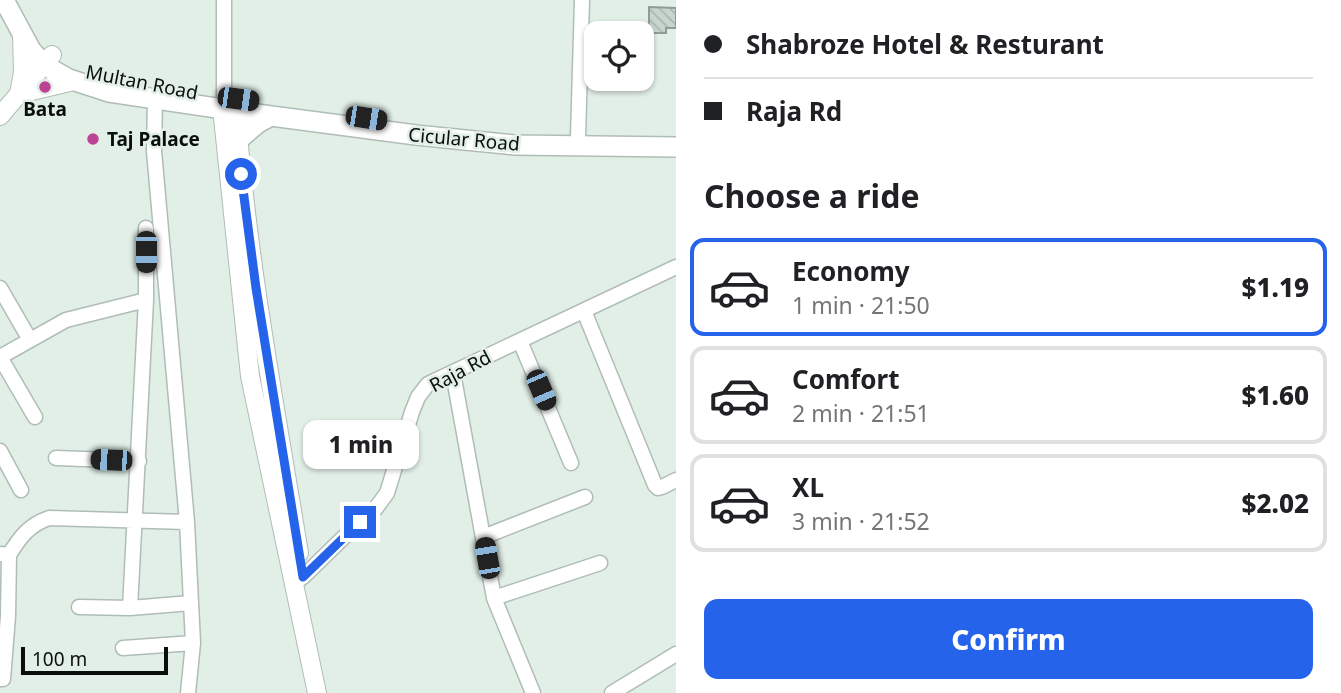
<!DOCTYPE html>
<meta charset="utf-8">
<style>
:root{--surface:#fff;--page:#f2f2f2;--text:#202124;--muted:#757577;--line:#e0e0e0;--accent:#2563eb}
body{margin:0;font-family:"Noto Sans",sans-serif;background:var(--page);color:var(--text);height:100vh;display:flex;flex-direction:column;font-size:26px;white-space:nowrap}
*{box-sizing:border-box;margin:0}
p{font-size:23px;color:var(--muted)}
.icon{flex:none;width:38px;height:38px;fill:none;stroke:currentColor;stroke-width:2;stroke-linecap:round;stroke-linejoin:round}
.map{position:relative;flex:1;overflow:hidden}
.details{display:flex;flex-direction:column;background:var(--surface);width:665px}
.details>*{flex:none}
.guide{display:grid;align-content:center;height:154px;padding:0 28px;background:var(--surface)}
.buttons{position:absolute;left:584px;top:21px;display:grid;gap:14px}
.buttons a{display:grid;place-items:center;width:70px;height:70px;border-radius:14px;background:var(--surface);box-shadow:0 2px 5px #0004;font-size:35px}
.scale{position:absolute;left:21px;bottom:18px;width:147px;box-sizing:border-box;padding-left:7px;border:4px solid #0a0f0c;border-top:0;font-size:19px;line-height:24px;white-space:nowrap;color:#0a0f0c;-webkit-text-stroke:5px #e1efe7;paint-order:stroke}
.end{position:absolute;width:32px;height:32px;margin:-16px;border:9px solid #2563eb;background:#fff;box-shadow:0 0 0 4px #fff}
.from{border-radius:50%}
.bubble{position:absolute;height:49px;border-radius:14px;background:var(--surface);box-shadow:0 2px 5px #0004;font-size:23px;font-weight:800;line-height:49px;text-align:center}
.car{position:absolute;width:21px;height:42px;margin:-21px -10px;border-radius:9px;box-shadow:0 0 5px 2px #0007;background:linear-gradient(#222 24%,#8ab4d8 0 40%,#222 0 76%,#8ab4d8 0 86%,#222 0)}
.guide b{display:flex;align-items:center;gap:24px;height:66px;font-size:26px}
.guide b+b{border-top:2px solid var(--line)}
.guide i{width:18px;height:18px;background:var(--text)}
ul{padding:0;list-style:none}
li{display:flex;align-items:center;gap:21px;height:98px;margin:0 14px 10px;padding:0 14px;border:4px solid var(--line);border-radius:14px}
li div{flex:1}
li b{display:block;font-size:26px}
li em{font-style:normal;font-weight:800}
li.selected{border-color:var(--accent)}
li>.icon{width:63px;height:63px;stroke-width:1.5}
h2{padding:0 28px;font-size:32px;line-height:84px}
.button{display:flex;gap:14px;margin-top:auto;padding:14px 28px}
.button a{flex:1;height:80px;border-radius:14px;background:var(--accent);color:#fff;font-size:28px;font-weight:800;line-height:80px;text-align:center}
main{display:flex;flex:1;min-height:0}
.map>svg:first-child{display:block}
.building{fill:url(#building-back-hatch);stroke:#8f9b95;stroke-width:2}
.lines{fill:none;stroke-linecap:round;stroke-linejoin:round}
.minor-casing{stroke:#b0bdb6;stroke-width:17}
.major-casing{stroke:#b0bdb6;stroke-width:20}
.highway-casing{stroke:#b0bdb6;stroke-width:22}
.minor{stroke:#fff;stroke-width:14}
.major{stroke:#fff;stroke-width:18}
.highway{stroke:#fff;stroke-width:19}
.route{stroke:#2563eb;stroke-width:9}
.poi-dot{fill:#bc4294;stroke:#e1efe7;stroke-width:2.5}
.labels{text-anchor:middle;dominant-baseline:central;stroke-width:5;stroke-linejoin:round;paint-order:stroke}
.street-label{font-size:19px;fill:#0a0f0c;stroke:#e1efe7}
.poi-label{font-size:19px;font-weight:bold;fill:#0a0f0c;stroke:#e1efe7}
</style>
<main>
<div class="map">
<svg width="676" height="693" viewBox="0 0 676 693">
<defs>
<pattern id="building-back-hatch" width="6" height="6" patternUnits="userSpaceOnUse" patternTransform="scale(1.75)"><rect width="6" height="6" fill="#c8d5ce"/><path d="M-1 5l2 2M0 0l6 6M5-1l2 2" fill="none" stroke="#aab6b0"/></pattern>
</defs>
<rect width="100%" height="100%" fill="#e1efe7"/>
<!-- building -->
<path class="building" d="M649,7L676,8V28H666V33H649Z"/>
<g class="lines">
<!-- minor casing -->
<g class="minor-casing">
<path id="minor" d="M224,0V97
M155,98L154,151L187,522L193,643L188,693
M578,137L582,0
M0,288L30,340
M584,311L655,485L658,488L662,487L676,480
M520,341L571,463
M0,357L66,320L146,300
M0,357L35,417
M453,373L494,598L533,693
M0,451L21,490
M56,458L139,461
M483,537L585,497
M0,554L9,555C20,537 29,525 49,518L187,522
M294,583L303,577L345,536L376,508L387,493L412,412L418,397L428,384L676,267
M494,598L600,563
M79,607L130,608L191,603
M130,608L146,300V228
M123,648L193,643
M0,679H3L8,616L9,555
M612,693L676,654"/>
</g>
<!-- major casing -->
<g class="major-casing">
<path id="major" d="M19,94L23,72L22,34
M19,94L74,81
M222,108L250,376L317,693
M236,111C247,259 275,406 299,553
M0,116L52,55"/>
</g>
<!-- highway casing -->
<g class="highway-casing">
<path id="highway" d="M4,0L31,50L44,65L69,79L109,92L271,116L416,135L465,140L515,145L676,147
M238,140L258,123L271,116"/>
</g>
<!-- minor -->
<use href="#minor" class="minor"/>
<!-- major -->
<use href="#major" class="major"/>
<!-- highway -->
<use href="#highway" class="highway"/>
</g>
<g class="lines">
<!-- route -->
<path class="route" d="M241,174L256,288L303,577L360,522"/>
</g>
<!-- markers -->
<g class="poi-dot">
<circle cx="45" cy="87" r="7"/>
<circle cx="93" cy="139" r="7"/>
</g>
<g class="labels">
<!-- street labels -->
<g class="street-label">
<text transform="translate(142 82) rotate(11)">Multan Road</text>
<text transform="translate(464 139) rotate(5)">Cicular Road</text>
<text transform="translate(460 371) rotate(-28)">Raja Rd</text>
</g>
<!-- poi labels -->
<g class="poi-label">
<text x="45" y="109">Bata</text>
<text x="107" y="139" text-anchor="start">Taj Palace</text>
</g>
</g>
</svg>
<div class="buttons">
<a><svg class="icon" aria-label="locate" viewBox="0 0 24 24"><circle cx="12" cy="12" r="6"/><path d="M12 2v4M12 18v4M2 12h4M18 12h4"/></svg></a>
</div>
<div class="scale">100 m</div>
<i class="end from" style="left:241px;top:174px"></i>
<i class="end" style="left:360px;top:522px"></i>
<div class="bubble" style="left:303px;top:420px;width:116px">1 min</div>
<i class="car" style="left:238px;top:99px;rotate:98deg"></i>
<i class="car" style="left:366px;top:118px;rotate:99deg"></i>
<i class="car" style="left:146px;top:252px;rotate:180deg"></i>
<i class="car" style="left:541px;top:390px;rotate:157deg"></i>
<i class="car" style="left:111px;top:460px;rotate:272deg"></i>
<i class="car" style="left:487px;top:558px;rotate:350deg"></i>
</div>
<section class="details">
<div class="guide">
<b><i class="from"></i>Shabroze Hotel &amp; Resturant</b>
<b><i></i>Raja Rd</b>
</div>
<h2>Choose a ride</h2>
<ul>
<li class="selected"><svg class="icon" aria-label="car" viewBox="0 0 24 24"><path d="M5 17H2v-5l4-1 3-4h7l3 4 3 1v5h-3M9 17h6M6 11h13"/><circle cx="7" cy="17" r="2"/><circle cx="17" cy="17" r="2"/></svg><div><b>Economy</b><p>1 min · 21:50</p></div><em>$1.19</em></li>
<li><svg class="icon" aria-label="car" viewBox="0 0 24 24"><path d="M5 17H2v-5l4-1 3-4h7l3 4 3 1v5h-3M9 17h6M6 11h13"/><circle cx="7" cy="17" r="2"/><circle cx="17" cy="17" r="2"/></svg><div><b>Comfort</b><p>2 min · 21:51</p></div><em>$1.60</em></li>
<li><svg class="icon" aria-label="car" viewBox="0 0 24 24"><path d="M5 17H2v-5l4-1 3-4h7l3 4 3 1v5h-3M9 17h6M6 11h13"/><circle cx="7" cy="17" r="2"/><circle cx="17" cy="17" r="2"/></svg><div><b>XL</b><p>3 min · 21:52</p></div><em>$2.02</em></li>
</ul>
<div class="button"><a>Confirm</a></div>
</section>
</main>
